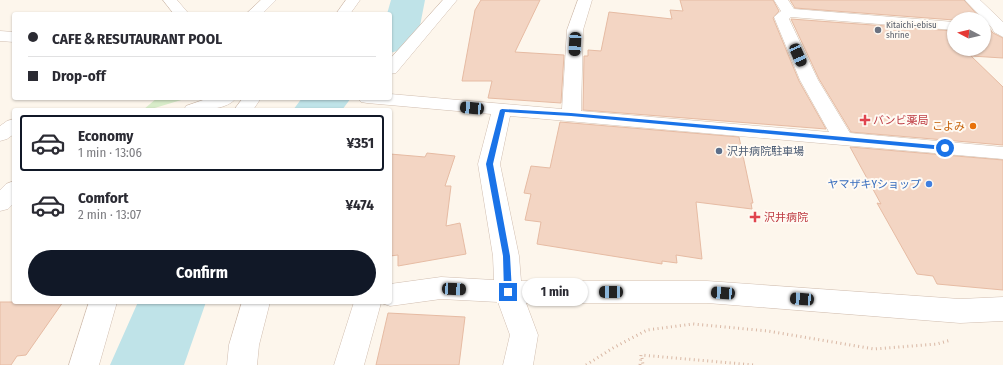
<!DOCTYPE html>
<meta charset="utf-8">
<style>
:root{--surface:#fff;--page:#f2f2f3;--text:#2b2b33;--muted:#7c7c81;--line:#e1e1e2;--accent:#111827}
body{margin:0;font-family:"Fira Sans Condensed","Noto Sans JP",sans-serif;background:var(--page);color:var(--text);height:100vh;display:flex;flex-direction:column;font-size:15px;white-space:nowrap}
*{box-sizing:border-box;margin:0}
p{font-size:13px;color:var(--muted)}
.icon{flex:none;width:22px;height:22px;fill:none;stroke:currentColor;stroke-width:2;stroke-linecap:round;stroke-linejoin:round}
.map{position:relative;flex:1;overflow:hidden}
.side{position:absolute;left:12px;top:108px;width:380px;height:196px;display:flex;flex-direction:column;background:var(--surface);border-radius:4px;box-shadow:0 1px 3px #0004}
.side>*{flex:none}
.hud{position:absolute;left:12px;top:12px;width:380px;height:88px;border-radius:4px;box-shadow:0 1px 3px #0004;display:grid;align-content:center;height:88px;padding:0 16px;background:var(--surface)}
.needle{width:26px;rotate:277deg}
.fabs{position:absolute;left:947px;top:12px;display:grid;gap:8px}
.fabs a{display:grid;place-items:center;width:44px;height:44px;border-radius:50%;background:var(--surface);box-shadow:0 1px 3px #0004;font-size:20px}
.end{position:absolute;width:18px;height:18px;margin:-9px;border:5px solid #1a73e8;background:#fff;box-shadow:0 0 0 2px #fff}
.from{border-radius:50%}
.bubble{position:absolute;height:28px;border-radius:14px;background:var(--surface);box-shadow:0 1px 3px #0004;font-size:13px;font-weight:700;line-height:28px;text-align:center}
.car{position:absolute;width:12px;height:24px;margin:-12px -6px;border-radius:5px;box-shadow:0 0 3px 1px #0007;background:linear-gradient(#222 24%,#8ab4d8 0 40%,#222 0 76%,#8ab4d8 0 86%,#222 0)}
.hud b{display:flex;align-items:center;gap:14px;height:38px;font-size:15px}
.hud b+b{border-top:1px solid var(--line)}
.hud i{width:10px;height:10px;background:var(--text)}
ul{padding:7px 0 0;list-style:none}
li{display:flex;align-items:center;gap:12px;height:56px;margin:0 8px 6px;padding:0 8px;border:2px solid transparent;border-radius:4px}
li div{flex:1}
li b{display:block;font-size:15px}
li em{font-style:normal;font-weight:700}
li.current{border-color:var(--accent)}
li>.icon{width:36px;height:36px;stroke-width:1.5}
.button{display:flex;gap:8px;margin-top:auto;padding:8px 16px}
.button a{flex:1;height:46px;border-radius:24px;background:var(--accent);color:#fff;font-size:16px;font-weight:700;line-height:46px;text-align:center}
.map>svg:first-child{display:block}
.green{fill:#d8ecc9}
.lines{fill:none;stroke-linecap:round;stroke-linejoin:round}
.river{fill:#bfe3e8;fill-rule:evenodd}
.building{fill:#f3d5c3;stroke:#e6bba3}
.minor-casing{stroke:#d1beb0;stroke-width:1}
.path{stroke:#d9b8a5;stroke-width:3;stroke-dasharray:1 3.5;stroke-linecap:butt}
.minor{fill:#fff;fill-rule:evenodd}
.route{fill:#1a73e8}
.worship-dot{fill:#6b7280;stroke:#fffaf3;stroke-width:1.5}
.health-dot{fill:#e0444e;stroke:#fffaf3;stroke-width:1.5}
.food-dot{fill:#e8710a;stroke:#fffaf3;stroke-width:1.5}
.service-dot{fill:#5c6f8a;stroke:#fffaf3;stroke-width:1.5}
.shop-dot{fill:#3f7fe0;stroke:#fffaf3;stroke-width:1.5}
.labels{text-anchor:middle;dominant-baseline:central;stroke-width:4;stroke-linejoin:round;paint-order:stroke}
.far-worship-label{font-size:9px;fill:#5b616d;stroke:#fffaf3;text-anchor:start}
.health-label{font-size:11px;fill:#be3a42;stroke:#fffaf3;text-anchor:start}
.food-label{font-size:11px;fill:#c56008;stroke:#fffaf3;text-anchor:end}
.service-label{font-size:11px;fill:#4e5e75;stroke:#fffaf3;text-anchor:start}
.shop-label{font-size:11px;fill:#366cbe;stroke:#fffaf3;text-anchor:end}
</style>
<div class="map">
<svg width="1003" height="365" viewBox="0 0 1003 365">
<rect width="100%" height="100%" fill="#fdf6ec"/>
<!-- green -->
<path class="green" d="M157,98H188L148,110H143Z"/>
<g class="lines">
<!-- river -->
<path class="river" d="M391,0H425L419,31L404,49L390,53V14H387Z
M302,98H351L342,110H293Z
M138,302H206L184,365H110Z"/>
</g>
<!-- building -->
<path class="building" d="M481,0H540L515,52L564,55L561,103L488,98L492,81H462L475,10Z
M680,0H773L779,11L773,18L799,81L826,129L583,110L584,56H588V50L601,51L609,12L672,19L670,10L683,11Z
M790,0H964L981,19H954V20L795,8Z
M791,19L954,31V49H984V22L993,33L1003,38V58L971,56L1003,87V145L851,132L819,79Z
M560,122L739,137L753,203H751L752,209L696,202L702,259L676,255L677,263L662,261V264L537,244L541,222L525,220L531,194L524,193L531,166L550,168Z
M850,147L1003,160V290L937,284L933,276L917,274L877,203L881,204Z
M427,153L455,156L445,186H451L446,226L460,223L466,254L398,266V255L390,256V154L425,157Z
M0,302H63L26,355L17,356L11,365H0Z
M388,313L465,317L459,365H376Z"/>
<g class="lines">
<!-- minor casing -->
<g class="minor-casing">
<path id="minor" d="M163,0H177L189,14H174Z
M261,0H276L262,14H246Z
M346,0H360L350,14H336Z
M443,0H457L396,73L390,74V59Z
M578,0H592L583,30L581,111L829,132L800,80L774,17L781,11L774,0H788L794,9L954,22V30L791,17L789,19L818,80L850,133L1003,147V159L510,116L500,164L519,256L521,281H707L960,299L1003,297V321L960,323L707,303H526L538,335L533,365H503L510,335L498,302L441,299L390,306L381,303L364,365H334L354,302H390V284L441,277L494,280L493,256L478,164L491,114L367,103L361,102L358,98H390V94L562,109L567,30Z
M965,0H980L1003,22V37L994,32L992,28Z
M0,31L14,32V42L0,41Z
M209,98H236C227,111 198,110 184,110L186,106Z
M243,98H261L253,110H234Z
M14,119V134L7,139L0,141V126L7,121Z
M14,181V203L8,209L0,211V190L6,184Z
M89,302H117L99,365H69Z
M242,302H270L259,345L257,365H227L229,345Z"/>
</g>
<!-- path -->
<path class="path" d="M642,358L643,365
M586,365L613,348L647,330L693,324L768,331L874,349L937,344L951,340
M640,365L641,355L754,365"/>
<!-- minor -->
<use href="#minor" class="minor"/>
</g>
<!-- route -->
<path class="route" d="M502,109L571,113L945,146L948,148L945,150L571,116L505,112L493,164L510,256L512,292L508,295L504,292L503,256L486,164L500,110Z"/>
<!-- markers -->
<circle class="worship-dot" cx="878" cy="30" r="4"/>
<g class="health-dot">
<path d="M863 114h4v4h4v4h-4v4h-4v-4h-4v-4h4z"/>
<path d="M753 211h4v4h4v4h-4v4h-4v-4h-4v-4h4z"/>
</g>
<circle class="food-dot" cx="973" cy="126" r="4"/>
<circle class="service-dot" cx="719" cy="151" r="4"/>
<circle class="shop-dot" cx="929" cy="184" r="4"/>
<g class="labels">
<!-- far-worship labels -->
<g class="far-worship-label">
<text x="886" y="25">Kitaichi-ebisu<tspan x="886" dy="10">shrine</tspan></text>
</g>
<!-- health labels -->
<g class="health-label">
<text x="873" y="120">バンビ薬局</text>
<text x="764" y="217">沢井病院</text>
</g>
<!-- food labels -->
<g class="food-label">
<text x="965" y="126">こよみ</text>
</g>
<!-- service labels -->
<g class="service-label">
<text x="727" y="151">沢井病院駐車場</text>
</g>
<!-- shop labels -->
<g class="shop-label">
<text x="921" y="184">ヤマザキYショップ</text>
</g>
</g>
</svg>
<div class="fabs">
<a><svg class="needle" viewBox="-14 -14 28 28"><path d="M0-13l5 13h-10z" fill="#e53935"/><path d="M0 13l5-13h-10z" fill="#7c7c81"/></svg></a>
</div>
<i class="end from" style="left:945px;top:148px"></i>
<i class="end" style="left:508px;top:292px"></i>
<div class="bubble" style="left:522px;top:278px;width:66px">1 min</div>
<i class="car" style="left:575px;top:44px;rotate:183deg"></i>
<i class="car" style="left:798px;top:55px;rotate:156deg"></i>
<i class="car" style="left:472px;top:108px;rotate:275deg"></i>
<i class="car" style="left:454px;top:289px;rotate:93deg"></i>
<i class="car" style="left:611px;top:292px;rotate:270deg"></i>
<i class="car" style="left:723px;top:293px;rotate:274deg"></i>
<i class="car" style="left:802px;top:299px;rotate:274deg"></i>
<div class="hud">
<b><i class="from"></i>CAFE＆RESUTAURANT POOL</b>
<b><i></i>Drop-off</b>
</div>
<section class="side">
<ul>
<li class="current"><svg class="icon" aria-label="car" viewBox="0 0 24 24"><path d="M5 17H2v-5l4-1 3-4h7l3 4 3 1v5h-3M9 17h6M6 11h13"/><circle cx="7" cy="17" r="2"/><circle cx="17" cy="17" r="2"/></svg><div><b>Economy</b><p>1 min · 13:06</p></div><em>¥351</em></li>
<li><svg class="icon" aria-label="car" viewBox="0 0 24 24"><path d="M5 17H2v-5l4-1 3-4h7l3 4 3 1v5h-3M9 17h6M6 11h13"/><circle cx="7" cy="17" r="2"/><circle cx="17" cy="17" r="2"/></svg><div><b>Comfort</b><p>2 min · 13:07</p></div><em>¥474</em></li>
</ul>
<div class="button"><a>Confirm</a></div>
</section>
</div>
